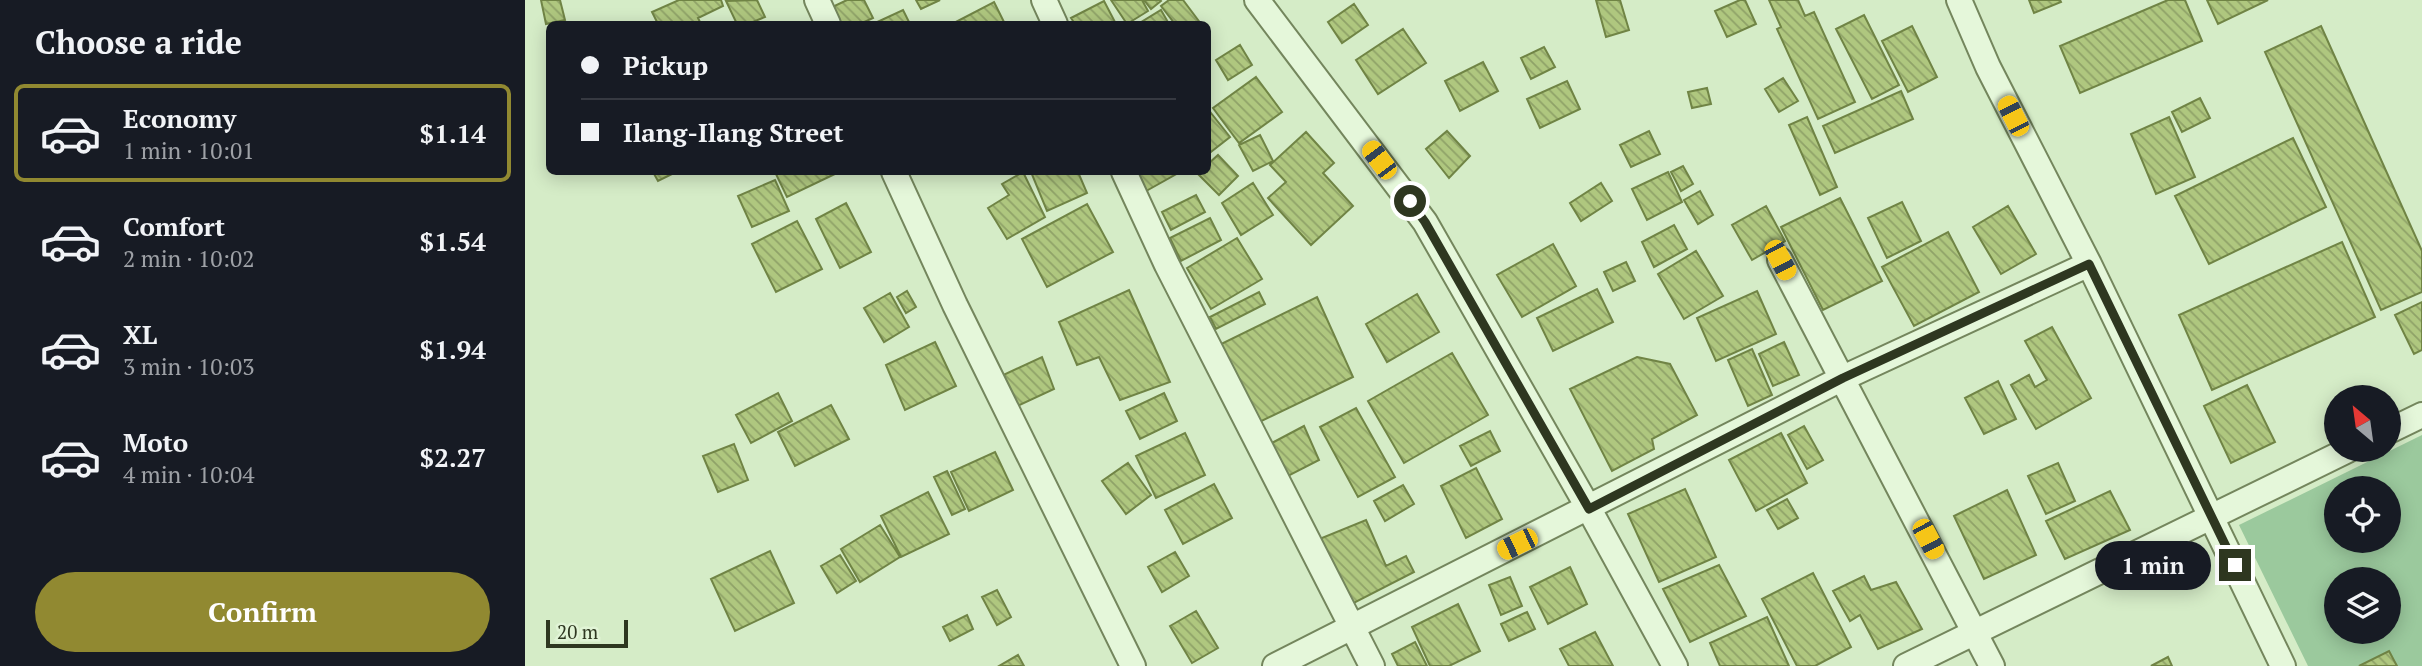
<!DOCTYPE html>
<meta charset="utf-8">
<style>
:root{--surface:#171b24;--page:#20242c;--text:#f1f3f6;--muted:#9ea1a6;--line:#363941;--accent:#918931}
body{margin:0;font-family:"PT Serif",serif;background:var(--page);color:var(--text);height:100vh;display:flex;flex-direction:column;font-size:26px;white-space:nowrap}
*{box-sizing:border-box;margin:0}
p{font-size:23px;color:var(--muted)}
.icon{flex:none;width:38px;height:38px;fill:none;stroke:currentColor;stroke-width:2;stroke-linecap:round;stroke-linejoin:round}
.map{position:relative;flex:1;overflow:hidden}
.side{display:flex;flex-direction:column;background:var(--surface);width:525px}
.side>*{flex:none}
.hud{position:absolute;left:21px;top:21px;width:665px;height:154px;border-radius:10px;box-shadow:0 4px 18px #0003;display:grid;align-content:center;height:154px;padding:0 35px;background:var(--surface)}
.needle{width:46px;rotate:331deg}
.tools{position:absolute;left:1799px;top:385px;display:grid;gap:14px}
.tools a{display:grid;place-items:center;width:77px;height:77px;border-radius:50%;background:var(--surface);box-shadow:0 4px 18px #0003;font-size:35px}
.scale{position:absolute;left:21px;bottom:18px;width:82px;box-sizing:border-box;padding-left:7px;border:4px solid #2e3720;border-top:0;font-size:19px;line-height:24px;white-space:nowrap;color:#2e3720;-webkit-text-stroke:5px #e1f4d6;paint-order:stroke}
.end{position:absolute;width:32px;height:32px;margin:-16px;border:9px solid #2e3720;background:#fff;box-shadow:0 0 0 4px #fff}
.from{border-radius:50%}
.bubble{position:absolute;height:49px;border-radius:24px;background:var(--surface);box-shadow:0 4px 18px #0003;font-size:23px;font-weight:600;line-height:49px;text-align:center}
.car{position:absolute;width:21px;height:42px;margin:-21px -10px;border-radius:9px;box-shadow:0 0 5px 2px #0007;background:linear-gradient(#f5c518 24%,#345 0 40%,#f5c518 0 76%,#345 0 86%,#f5c518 0)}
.hud b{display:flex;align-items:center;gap:24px;height:66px;font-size:26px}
.hud b+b{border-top:2px solid var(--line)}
.hud i{width:18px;height:18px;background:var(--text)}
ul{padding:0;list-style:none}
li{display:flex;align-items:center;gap:21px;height:98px;margin:0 14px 10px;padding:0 21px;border:4px solid transparent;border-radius:10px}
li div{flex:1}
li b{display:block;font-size:26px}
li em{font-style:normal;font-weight:600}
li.on{border-color:var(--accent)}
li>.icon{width:63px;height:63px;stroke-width:1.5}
h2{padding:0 35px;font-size:32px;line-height:84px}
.action{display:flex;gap:14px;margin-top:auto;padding:14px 35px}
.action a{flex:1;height:80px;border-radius:42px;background:var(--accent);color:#fff;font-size:28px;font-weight:600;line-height:80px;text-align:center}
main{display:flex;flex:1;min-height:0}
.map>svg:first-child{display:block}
.park{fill:#9bc99d;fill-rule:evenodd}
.building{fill:url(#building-back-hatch);stroke:#708445;stroke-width:2}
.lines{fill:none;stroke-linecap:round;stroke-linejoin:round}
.street-casing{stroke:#74865d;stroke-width:28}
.street{stroke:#e5f7da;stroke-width:24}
.route{stroke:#2e3720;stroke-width:9}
</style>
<main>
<section class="side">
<h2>Choose a ride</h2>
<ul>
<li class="on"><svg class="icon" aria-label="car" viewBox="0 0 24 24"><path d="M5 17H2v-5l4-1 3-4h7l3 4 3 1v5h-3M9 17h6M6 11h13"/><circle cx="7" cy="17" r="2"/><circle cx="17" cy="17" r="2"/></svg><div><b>Economy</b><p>1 min · 10:01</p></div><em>$1.14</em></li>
<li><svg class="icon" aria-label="car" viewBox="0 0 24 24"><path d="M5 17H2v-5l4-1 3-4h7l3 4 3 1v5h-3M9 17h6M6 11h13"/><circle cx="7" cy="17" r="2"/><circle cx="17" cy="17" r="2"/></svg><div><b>Comfort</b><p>2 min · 10:02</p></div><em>$1.54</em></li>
<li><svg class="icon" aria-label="car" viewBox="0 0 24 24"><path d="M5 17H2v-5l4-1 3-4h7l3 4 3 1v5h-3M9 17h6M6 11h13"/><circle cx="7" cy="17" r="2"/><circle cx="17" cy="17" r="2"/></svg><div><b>XL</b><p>3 min · 10:03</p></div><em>$1.94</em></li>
<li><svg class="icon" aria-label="car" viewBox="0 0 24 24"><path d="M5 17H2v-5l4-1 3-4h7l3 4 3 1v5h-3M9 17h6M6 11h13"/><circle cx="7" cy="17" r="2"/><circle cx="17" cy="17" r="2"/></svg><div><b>Moto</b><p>4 min · 10:04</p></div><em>$2.27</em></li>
</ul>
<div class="action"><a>Confirm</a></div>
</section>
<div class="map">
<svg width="1897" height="666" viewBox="0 0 1897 666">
<defs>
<pattern id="building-back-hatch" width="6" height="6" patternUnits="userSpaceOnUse" patternTransform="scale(1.75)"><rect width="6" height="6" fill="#afc77f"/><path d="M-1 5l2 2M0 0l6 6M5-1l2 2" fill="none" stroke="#8fa268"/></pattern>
</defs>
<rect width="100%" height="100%" fill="#d5ecc7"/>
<!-- park -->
<path class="park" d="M1897,435V666H1783L1714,525ZM1811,488H1864V541H1811ZM1811,579H1864V632H1811Z"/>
<!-- building -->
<path class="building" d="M16,0H35L40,20L21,24Z
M154,0H196L198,6L173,18L176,24H133L127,12Z
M232,0L240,17L223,24H212L201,1Z
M322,0H339L348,18L335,24H306L299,11Z
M391,0H415L396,9Z
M586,0H617L623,11L602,24Z
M619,0H635L636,1L626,9Z
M644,0H658L676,24H650L636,6Z
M1071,0H1095L1104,30L1081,37Z
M1215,0H1220L1231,24L1202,37L1190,11Z
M1244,0H1273L1280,16L1289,12L1330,102L1293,119L1252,29L1256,27Z
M1504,0H1535L1536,2L1509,13Z
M1643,0H1660L1677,41L1555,93L1535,46Z
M1682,0H1743L1693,24Z
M579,1L591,24H550L546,18Z
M469,2L480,24H427Z
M829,4L843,25L817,43L803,22Z
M378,10L385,24H348Z
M636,10L644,24H613Z
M1339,15L1374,85L1347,99L1311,29Z
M1387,26L1412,77L1383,92L1357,41Z
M1796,26L1897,251V292L1856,310L1740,52Z
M878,29L901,63L853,94L831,60Z
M715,45L727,65L703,80L691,60Z
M1019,47L1030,67L1006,79L996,58Z
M958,62L973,91L935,111L920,81Z
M731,77L757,112L714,143L688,108Z
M1258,78L1273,101L1254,112L1240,89Z
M1042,81L1055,109L1015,128L1002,99Z
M1182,88L1186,104L1167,108L1163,92Z
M1376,91L1388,119L1310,153L1298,126Z
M1675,98L1685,118L1657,132L1647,112Z
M686,113L705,137L682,155V116Z
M1282,117L1312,187L1295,195L1264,125Z
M1644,117L1670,177L1631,194L1606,134Z
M922,131L945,156L924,178L901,149Z
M1124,131L1135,154L1106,167L1095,145Z
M781,132L809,163L798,173L828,206L786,245L743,198L761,182L745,165Z
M735,135L748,161L728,171L714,145Z
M1768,138L1801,207L1684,264L1650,196Z
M693,155L713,176L694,195L673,174L682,172V165Z
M1158,166L1168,184L1156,191L1146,172Z
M128,172H151L133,181Z
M250,172H314L262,197Z
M498,172L520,217L482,239L463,208L484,195L477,184Z
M506,172H553L562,193L522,211Z
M600,172H655L614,195Z
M1143,172L1157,202L1122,220L1107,189Z
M250,180L264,211L227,227L213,196Z
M728,183L748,215L716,235L697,203Z
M1076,183L1087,201L1056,221L1045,203Z
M1175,191L1188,215L1173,224L1159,200Z
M671,195L680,212L646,230L637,212Z
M1315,198L1357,281L1298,310L1256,227Z
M1377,202L1396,241L1362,258L1343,218Z
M321,203L346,252L315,268L291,219Z
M562,204L588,252L522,287L497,239Z
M1241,206L1260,241L1227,260L1207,225Z
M1483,206L1511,254L1476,274L1448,227Z
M685,218L696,240L656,261L645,238Z
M272,221L297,269L251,292L227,244Z
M1149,225L1162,249L1129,267L1117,242Z
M1423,232L1454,292L1389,326L1357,267Z
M712,238L737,279L686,309L662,268Z
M1817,242L1850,317L1687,390L1654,315Z
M1028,244L1051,286L997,317L972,275Z
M1171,251L1198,296L1159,319L1133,274Z
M1101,262L1110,281L1088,291L1079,272Z
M1072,289L1088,322L1028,351L1012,318Z
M604,290L645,382L595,400L574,357L552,365L534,322Z
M382,291L391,307L381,313L372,297Z
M1232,291L1251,334L1191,361L1172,318Z
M734,292L740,304L691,329L685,317Z
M365,293L384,327L359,342L339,308Z
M892,294L914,332L862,362L841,324Z
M792,297L828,377L724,427L688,348Z
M1897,302V350L1889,354L1870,315Z
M1527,327L1566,398L1511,429L1486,385L1504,375L1510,387L1522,380L1500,341Z
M410,342L431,386L380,410L361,365Z
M1259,342L1274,375L1248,386L1234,354Z
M1227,349L1247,395L1223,406L1203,360Z
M927,353L963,415L879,463L843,401Z
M517,357L529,389L486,409L474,377Z
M1112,357L1145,364L1172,415L1127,439L1129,449L1087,471L1045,389Z
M1473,381L1491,419L1459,434L1440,398Z
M1722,385L1750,442L1706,463L1679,406Z
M253,393L267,421L226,443L211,415Z
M639,393L652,421L615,439L601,411Z
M306,405L324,439L270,466L253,432Z
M831,408L870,477L833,497L795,427Z
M779,426L794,460L761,477L745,444Z
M1279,426L1298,460L1282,469L1263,435Z
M965,431L975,451L946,466L935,446Z
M660,433L680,475L631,498L611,456Z
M1256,433L1282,483L1231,511L1204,460Z
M209,444L223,480L193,492L178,456Z
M470,452L488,490L444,511L426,472Z
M603,463L626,495L601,514L577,481Z
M1533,463L1550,501L1521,514L1503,476Z
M951,468L977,519L941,538L916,486Z
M422,471L440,509L427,515L409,477Z
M689,484L707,518L658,544L640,510Z
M878,485L889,504L860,521L849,501Z
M1160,489L1191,557L1134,582L1103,514Z
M1482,490L1511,555L1459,579L1429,516Z
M1585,491L1605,530L1540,559L1521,521Z
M403,492L424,534L376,557L356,516Z
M1262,499L1273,518L1253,529L1242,510Z
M841,520L861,566L881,556L889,572L819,608L787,542Z
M355,525L375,557L335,582L316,549Z
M245,551L269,603L210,631L186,579Z
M650,552L664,576L637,592L623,567Z
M315,555L331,581L312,593L296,566Z
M1194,565L1221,616L1165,642L1138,589Z
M1045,567L1062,604L1023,624L1005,587Z
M1288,573L1326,647L1290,666H1272L1237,599Z
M1339,576L1346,590L1371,582L1397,629L1353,649L1335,615L1325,621L1308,591Z
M985,577L997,606L976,615L964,585Z
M472,590L486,617L472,625L457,597Z
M933,604L955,651L924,666H905L887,627Z
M671,611L693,648L667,663L645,626Z
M1002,612L1010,629L984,641L976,624Z
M442,615L448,629L425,641L418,627Z
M1242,617L1264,666H1195L1185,643Z
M1070,632L1088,666H1044L1035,649Z
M890,642L902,666H873L867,654Z
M1864,651L1872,666H1834Z
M493,655L499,666H474Z
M1643,657L1647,666H1626Z"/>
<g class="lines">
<!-- street casing -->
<g class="street-casing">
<path id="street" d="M292,0L303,24
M519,0L530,24
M732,0L900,222L1064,509L1150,666
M1434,0L1463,67L1564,264L1758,666
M369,172L430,305L608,666
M599,172L642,265L847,666
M1255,260L1467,666
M1864,431L1897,415
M750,666L1318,378L1564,264
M1381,666L1823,450"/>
</g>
<!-- street -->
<use href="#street" class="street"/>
</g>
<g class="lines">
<!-- route -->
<path class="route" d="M885,201L900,222L1064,509L1318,378L1564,264L1710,565"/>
</g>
</svg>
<div class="tools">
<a><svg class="needle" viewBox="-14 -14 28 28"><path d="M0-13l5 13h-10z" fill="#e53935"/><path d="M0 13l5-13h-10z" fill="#9ea1a6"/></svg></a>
<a><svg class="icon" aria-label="locate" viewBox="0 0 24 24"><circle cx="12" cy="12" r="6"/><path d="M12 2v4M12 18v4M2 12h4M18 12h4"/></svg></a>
<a><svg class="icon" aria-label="layers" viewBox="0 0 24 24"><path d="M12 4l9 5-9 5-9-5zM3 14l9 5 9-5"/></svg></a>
</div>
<div class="scale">20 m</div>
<i class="end from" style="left:885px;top:201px"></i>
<i class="end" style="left:1710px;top:565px"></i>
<div class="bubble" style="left:1570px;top:541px;width:116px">1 min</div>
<i class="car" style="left:1488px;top:116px;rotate:333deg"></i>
<i class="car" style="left:854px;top:160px;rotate:323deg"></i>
<i class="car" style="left:1255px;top:260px;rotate:152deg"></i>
<i class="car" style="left:1403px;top:539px;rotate:152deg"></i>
<i class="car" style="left:992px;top:544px;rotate:244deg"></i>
<div class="hud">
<b><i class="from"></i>Pickup</b>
<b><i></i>Ilang-Ilang Street</b>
</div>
</div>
</main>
